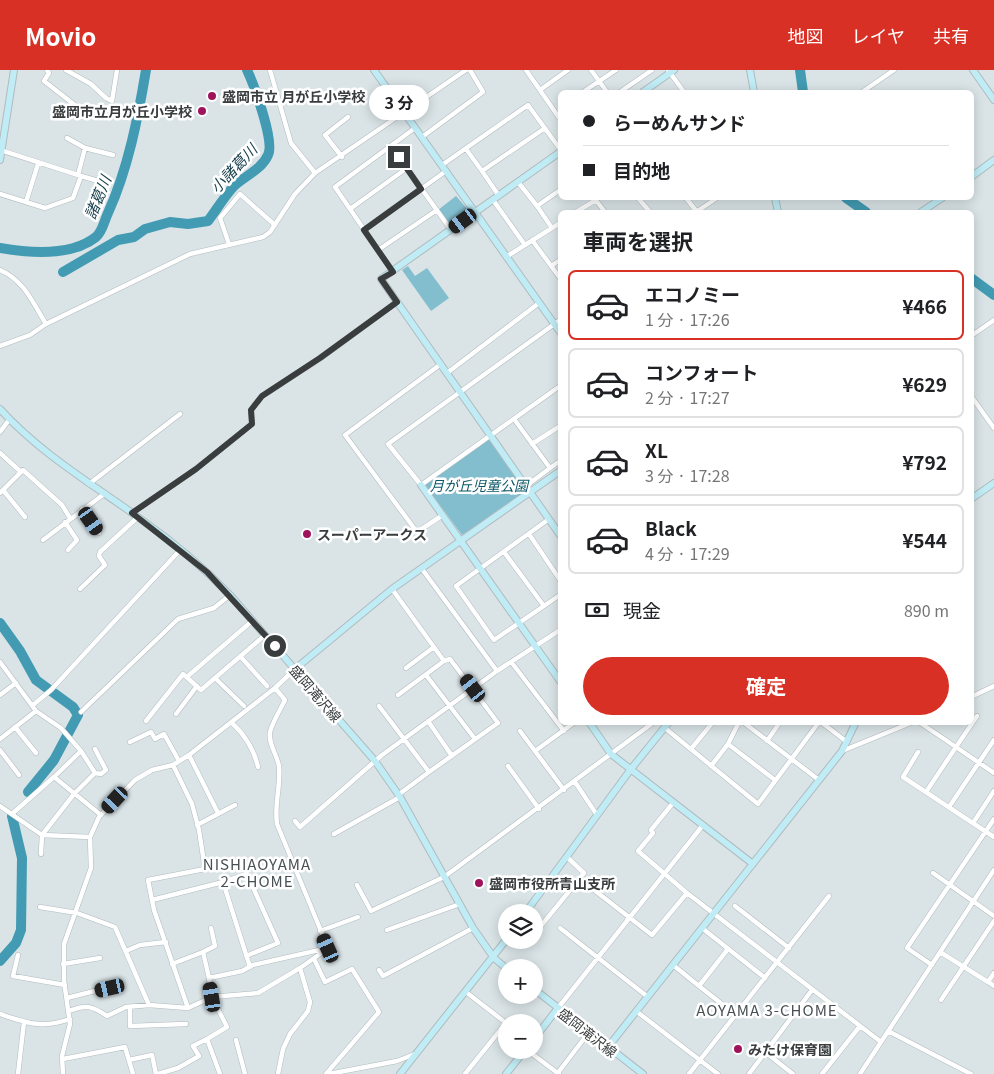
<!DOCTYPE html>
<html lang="ja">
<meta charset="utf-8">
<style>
:root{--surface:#fff;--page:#f6f6f6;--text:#202124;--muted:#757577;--line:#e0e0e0;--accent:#d93025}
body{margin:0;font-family:Georgia,"Noto Sans JP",serif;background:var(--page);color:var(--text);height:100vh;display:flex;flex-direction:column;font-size:19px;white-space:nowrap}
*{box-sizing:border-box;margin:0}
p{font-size:16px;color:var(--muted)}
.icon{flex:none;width:28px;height:28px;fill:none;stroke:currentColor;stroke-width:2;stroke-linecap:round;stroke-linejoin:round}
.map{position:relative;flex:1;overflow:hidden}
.side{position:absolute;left:558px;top:140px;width:416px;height:515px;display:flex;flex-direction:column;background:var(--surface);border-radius:8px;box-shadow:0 2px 12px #0003}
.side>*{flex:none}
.banner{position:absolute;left:558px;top:20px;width:416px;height:110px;border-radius:8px;box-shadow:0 2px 12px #0003;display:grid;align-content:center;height:110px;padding:0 25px;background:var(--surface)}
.tools{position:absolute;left:498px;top:834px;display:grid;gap:10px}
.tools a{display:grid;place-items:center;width:45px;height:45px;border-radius:50%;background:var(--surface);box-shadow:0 2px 12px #0003;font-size:25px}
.end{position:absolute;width:22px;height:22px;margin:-11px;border:6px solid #393d3e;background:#fff;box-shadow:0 0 0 2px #fff}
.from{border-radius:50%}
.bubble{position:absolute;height:35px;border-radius:18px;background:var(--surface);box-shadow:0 2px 12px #0003;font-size:16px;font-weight:700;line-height:35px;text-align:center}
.car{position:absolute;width:15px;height:30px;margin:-15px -8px;border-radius:6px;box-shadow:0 0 4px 1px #0007;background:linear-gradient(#222 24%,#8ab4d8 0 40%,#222 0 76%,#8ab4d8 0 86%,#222 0)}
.banner b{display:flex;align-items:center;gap:18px;height:48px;font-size:19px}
.banner b+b{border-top:1px solid var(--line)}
.banner i{width:12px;height:12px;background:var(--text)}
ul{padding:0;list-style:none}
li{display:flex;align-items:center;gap:15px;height:70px;margin:0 10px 8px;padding:0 15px;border:2px solid var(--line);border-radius:8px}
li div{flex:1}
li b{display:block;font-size:19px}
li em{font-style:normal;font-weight:700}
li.selected{border-color:var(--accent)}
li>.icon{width:45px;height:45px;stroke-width:1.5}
h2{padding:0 25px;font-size:22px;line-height:60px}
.pay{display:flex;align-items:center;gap:12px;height:55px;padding:0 25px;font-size:19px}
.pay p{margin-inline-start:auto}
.cta{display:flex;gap:10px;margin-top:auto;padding:10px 25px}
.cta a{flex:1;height:58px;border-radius:30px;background:var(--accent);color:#fff;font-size:20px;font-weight:700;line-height:58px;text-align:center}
header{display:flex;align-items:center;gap:30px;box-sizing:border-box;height:70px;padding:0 25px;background:var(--accent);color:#fff}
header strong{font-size:24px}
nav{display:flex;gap:28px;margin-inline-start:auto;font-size:18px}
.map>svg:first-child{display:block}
.green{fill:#83becf}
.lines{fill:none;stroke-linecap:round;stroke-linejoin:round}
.river{stroke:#429bb2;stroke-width:10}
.street-casing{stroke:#b1bbbe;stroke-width:5.5}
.secondary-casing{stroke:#b1bbbe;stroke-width:8}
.street{stroke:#fff;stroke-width:4.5}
.secondary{stroke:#c0ecf6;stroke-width:6}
.route{stroke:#393d3e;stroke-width:6}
.poi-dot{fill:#9f125c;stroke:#fff;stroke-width:2}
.labels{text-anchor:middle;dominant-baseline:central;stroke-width:5;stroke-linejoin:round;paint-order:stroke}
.poi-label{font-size:14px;font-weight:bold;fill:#393d3e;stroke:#fff;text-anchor:start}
.park-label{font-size:14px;font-style:italic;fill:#0b5768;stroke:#fff}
.street-label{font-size:14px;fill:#393d3e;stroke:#fff}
.water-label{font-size:15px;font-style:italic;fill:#1a424d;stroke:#fff}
.neighbourhood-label{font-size:15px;letter-spacing:1px;fill:#485053;stroke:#fff}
</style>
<header>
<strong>Movio</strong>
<nav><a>地図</a><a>レイヤ</a><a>共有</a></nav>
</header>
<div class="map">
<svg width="994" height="1004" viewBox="0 0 994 1004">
<rect width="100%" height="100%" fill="#dae4e7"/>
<!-- green -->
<path class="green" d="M456,126L471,143L452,158L438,140Z
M408,196L415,206L427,198L449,228L431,241L402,200Z
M489,367L528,422L462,465L425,415Z"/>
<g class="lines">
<!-- river -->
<path class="river" d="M800,0L803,22
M846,128L866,142
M0,178C29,183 71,187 96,167C103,161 104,151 108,143C128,99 138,48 146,0
M63,202L118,170L134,167L145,159L170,152L188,154L208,151C217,139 224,127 234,116C245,106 262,99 268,85C275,72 254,15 247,0
M971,208L994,225
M0,553L20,581L36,610L73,637L78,645L54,690L28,722
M0,891L16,873L21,860L22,788L12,746"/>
<!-- street casing -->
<g class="street-casing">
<path id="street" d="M47,0L49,3L44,11L80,39
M66,0L91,14L106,28L112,31L117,0
M270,0L291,73L315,103
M526,0L560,49
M591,0L607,22
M668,0L684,22
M540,20L568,0
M583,22L616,0
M620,22L652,0
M862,22L894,0
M422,67L483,22L470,0
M67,68L85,78
M391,76L451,160
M466,79L482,101
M0,80L81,106L73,128L45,138L0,124
M342,87L325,65L348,47
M442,95L528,35L560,79
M78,105L85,78L113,85
M81,106L105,113
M518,112L537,136
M499,126L482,101L545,58
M638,128L650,142
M686,128L697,142
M595,129L605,142
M493,130L525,175
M26,132L38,94
M350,139L407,98
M576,142L596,130
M696,142L717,128
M552,158L537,136L560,120
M364,160L446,101
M532,170L560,208
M229,174L220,148L240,124L275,155
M378,180L437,140
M506,187L560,153
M551,196L560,190
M0,200C24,210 33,233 46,254
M393,202L335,117L415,58
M560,250L388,374L421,415L560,316
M971,266L994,250
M0,276L30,265L46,254L190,184L263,167L270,162L295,124L315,103L466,0
M441,294L345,365L417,462L443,445
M447,303L539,233
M971,326L994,358
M514,349L550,398L560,391
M0,362L9,350
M532,374L560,356
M0,383L21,402
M89,414L180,344
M526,416L550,398
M3,420L25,447
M0,423L23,400L62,435L70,448
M82,439L99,463
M132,443L196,399L252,354L251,340L262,326L321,288L397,232
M549,449L456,516L494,570L560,525
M65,452L77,470L68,480
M529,464L560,510
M43,470L104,424
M504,482L544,536
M422,499L497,601
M80,519L105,495L99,486L100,482L138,447
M392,519L444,591L398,625
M240,586L267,616
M0,592L36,641L0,669
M512,593L564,661
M406,598L434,577
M426,605L475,669
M188,606L252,551
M215,608L244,636
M275,618L285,630C280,640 273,651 270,662C268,673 277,685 279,696C281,716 274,734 277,754L328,878
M0,625L16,613
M971,627L994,616
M33,635L51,620L181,479
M379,636L429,702L498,653L450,589L444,591
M36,641L61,658L81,681L54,707L101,745
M81,642L178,549L214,538L230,525
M176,644L197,616
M977,646L956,677L994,703
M146,651L183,604L201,620L265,565
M428,651L452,686
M739,652L728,674L775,710
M743,652L819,710
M821,652L847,672
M919,652L956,677L926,722
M232,653C246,666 254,679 258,697
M15,657L36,683
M665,658L758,734L819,652
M520,661L564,720
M767,671L780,652
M130,672L151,662L155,669L164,664L179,691
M691,679L713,652
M0,680L19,705
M81,681L95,703
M535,681L575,652
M842,681L913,652
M918,682L903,707L994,767
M189,685L218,743
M173,695L192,734L199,760L205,799L148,810L154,840L188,938
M508,696L539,739
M711,696L728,674
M575,712L597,745
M398,725L429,702
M673,733L651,760L653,763L638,781L687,823
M0,736L42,765L90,767
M949,737L994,670
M13,743L54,707
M295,751L300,757L382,685L497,601L560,560
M973,753L994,721
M197,755L235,735
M334,764L400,727
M41,784L42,765L74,724L95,703L101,704L106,700L95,679
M933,803L994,846
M223,812L247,804L278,873L246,886
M357,815L371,841L444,807L654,652
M589,816L652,865L687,823L881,972
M152,830L223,812L250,897
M735,836L789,878
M40,837L77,843L115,857L149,935
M534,853L540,857L584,803L568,788
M560,858L648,927
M702,858L765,908
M387,860L460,834
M320,861L358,847
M728,879L699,916L736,945
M126,881L140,875L166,872
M940,882L988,912
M18,885L13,906L65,915
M314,889L325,912L352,899L379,942L326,1004
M63,894L100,888
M172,894L203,882
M673,895L699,916
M932,895L907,878L994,749
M379,900L383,906L473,858
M994,903L988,912L994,916
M209,908L203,882L215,876L211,858
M466,922L506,953
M67,928L110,917
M941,930L994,851
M130,937V956L186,954
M558,938L703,755
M69,941C86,934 92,936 107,946L126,937L149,935L188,938L212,927L209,908L242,901L253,895L328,878
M636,941L718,1004
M0,944C27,953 42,959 70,949
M888,961L971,1004
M207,969L227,957L212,927L258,923L300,898
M236,970L245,1004
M527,980L559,1004
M765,982L793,1004
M63,989L125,977L133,1004
M129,990L152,985L156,1004
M18,1004L24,952
M63,1004L62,986L70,954L64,911V874L91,798L90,767L99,747L135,710L152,700L173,695L189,685L275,618L295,599
M158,1004L178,998L199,986L193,976L207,969L220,1004
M278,1004L283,979L290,964L308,941L310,932L300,898L327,879
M329,1004L397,991L415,984
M465,1004L506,953
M557,1004L589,962
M689,1004L829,826
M749,1004L812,920
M822,1004L860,956
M860,1004L994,800"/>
</g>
<!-- secondary casing -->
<g class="secondary-casing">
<path id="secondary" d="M374,0L560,262
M750,0L754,22
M973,0L994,30
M643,22L674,0
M560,82L381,209L560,465
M0,90L14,0
M971,107L994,90
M775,128L778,142
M921,142L942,128
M0,339C41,384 91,413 139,448C172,471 202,496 230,525L375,691L400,727L473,858L494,888L506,898
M421,415L560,611
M971,429L994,413
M295,599L392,519L560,401
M589,652L611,684L753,794
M526,842L631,699L669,652
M534,919L643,1004
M534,969L558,938
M608,977L842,681L856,652
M400,1004L506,870
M506,1004L525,980"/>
</g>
<!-- street -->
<use href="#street" class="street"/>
<!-- secondary -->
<use href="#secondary" class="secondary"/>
</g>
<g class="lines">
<!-- route -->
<path class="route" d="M275,576L207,502L132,443L196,399L252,354L251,340L262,326L320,288L397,232L381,209L393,202L364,160L421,119L399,87"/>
</g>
<!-- markers -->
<g class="poi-dot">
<circle cx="212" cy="26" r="5"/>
<circle cx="202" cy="41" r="5"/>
<circle cx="307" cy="464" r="5"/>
<circle cx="479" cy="813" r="5"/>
<circle cx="738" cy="979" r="5"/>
</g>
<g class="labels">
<!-- poi labels -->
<g class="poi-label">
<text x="222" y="26">盛岡市立 月が丘小学校</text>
<text x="192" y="41" text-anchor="end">盛岡市立月が丘小学校</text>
<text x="317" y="464">スーパーアークス</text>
<text x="489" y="813">盛岡市役所青山支所</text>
<text x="748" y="979">みたけ保育園</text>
</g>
<!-- park labels -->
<g class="park-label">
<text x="479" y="415">月が丘児童公園</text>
</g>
<!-- street labels -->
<g class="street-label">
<text transform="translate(316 623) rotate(49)">盛岡滝沢線</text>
<text transform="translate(588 962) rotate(38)">盛岡滝沢線</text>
</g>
<!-- water labels -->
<g class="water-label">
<text transform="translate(233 98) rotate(-47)">小諸葛川</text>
<text transform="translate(97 127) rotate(-68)">諸葛川</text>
</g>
<!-- neighbourhood labels -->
<g class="neighbourhood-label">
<text x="257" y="793">NISHIAOYAMA<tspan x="257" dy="17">2-CHOME</tspan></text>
<text x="767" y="939">AOYAMA 3-CHOME</text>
</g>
</g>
</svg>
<div class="tools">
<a><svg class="icon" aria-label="layers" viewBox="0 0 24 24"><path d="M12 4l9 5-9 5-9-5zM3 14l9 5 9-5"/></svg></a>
<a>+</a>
<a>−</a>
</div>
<i class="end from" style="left:275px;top:576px"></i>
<i class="end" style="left:399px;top:87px"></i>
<div class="bubble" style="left:369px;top:15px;width:60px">3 分</div>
<i class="car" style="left:463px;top:151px;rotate:234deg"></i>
<i class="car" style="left:91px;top:451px;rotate:145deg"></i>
<i class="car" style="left:473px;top:618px;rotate:323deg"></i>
<i class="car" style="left:115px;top:730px;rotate:223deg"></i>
<i class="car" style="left:328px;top:878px;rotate:336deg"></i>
<i class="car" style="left:110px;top:918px;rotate:257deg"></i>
<i class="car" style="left:212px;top:927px;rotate:351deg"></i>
<div class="banner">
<b><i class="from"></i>らーめんサンド</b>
<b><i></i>目的地</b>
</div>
<section class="side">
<h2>車両を選択</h2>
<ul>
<li class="selected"><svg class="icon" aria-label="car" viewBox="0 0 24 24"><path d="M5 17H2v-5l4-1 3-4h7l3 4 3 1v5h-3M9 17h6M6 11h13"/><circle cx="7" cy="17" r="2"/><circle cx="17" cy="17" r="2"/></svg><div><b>エコノミー</b><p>1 分 · 17:26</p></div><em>¥466</em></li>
<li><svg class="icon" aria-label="car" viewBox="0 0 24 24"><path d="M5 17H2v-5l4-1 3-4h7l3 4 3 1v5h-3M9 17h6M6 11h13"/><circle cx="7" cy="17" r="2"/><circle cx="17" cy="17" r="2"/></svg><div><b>コンフォート</b><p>2 分 · 17:27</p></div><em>¥629</em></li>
<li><svg class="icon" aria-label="car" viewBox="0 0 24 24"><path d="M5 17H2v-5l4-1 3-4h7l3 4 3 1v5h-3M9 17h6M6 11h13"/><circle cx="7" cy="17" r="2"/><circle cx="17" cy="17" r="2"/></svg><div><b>XL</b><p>3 分 · 17:28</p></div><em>¥792</em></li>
<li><svg class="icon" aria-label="car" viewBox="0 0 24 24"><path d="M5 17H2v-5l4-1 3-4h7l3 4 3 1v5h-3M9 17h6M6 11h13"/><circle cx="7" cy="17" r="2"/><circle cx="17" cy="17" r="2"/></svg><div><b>Black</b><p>4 分 · 17:29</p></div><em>¥544</em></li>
</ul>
<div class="pay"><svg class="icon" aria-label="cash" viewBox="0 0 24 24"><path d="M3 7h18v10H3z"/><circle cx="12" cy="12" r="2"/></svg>現金<p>890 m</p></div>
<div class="cta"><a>確定</a></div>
</section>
</div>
